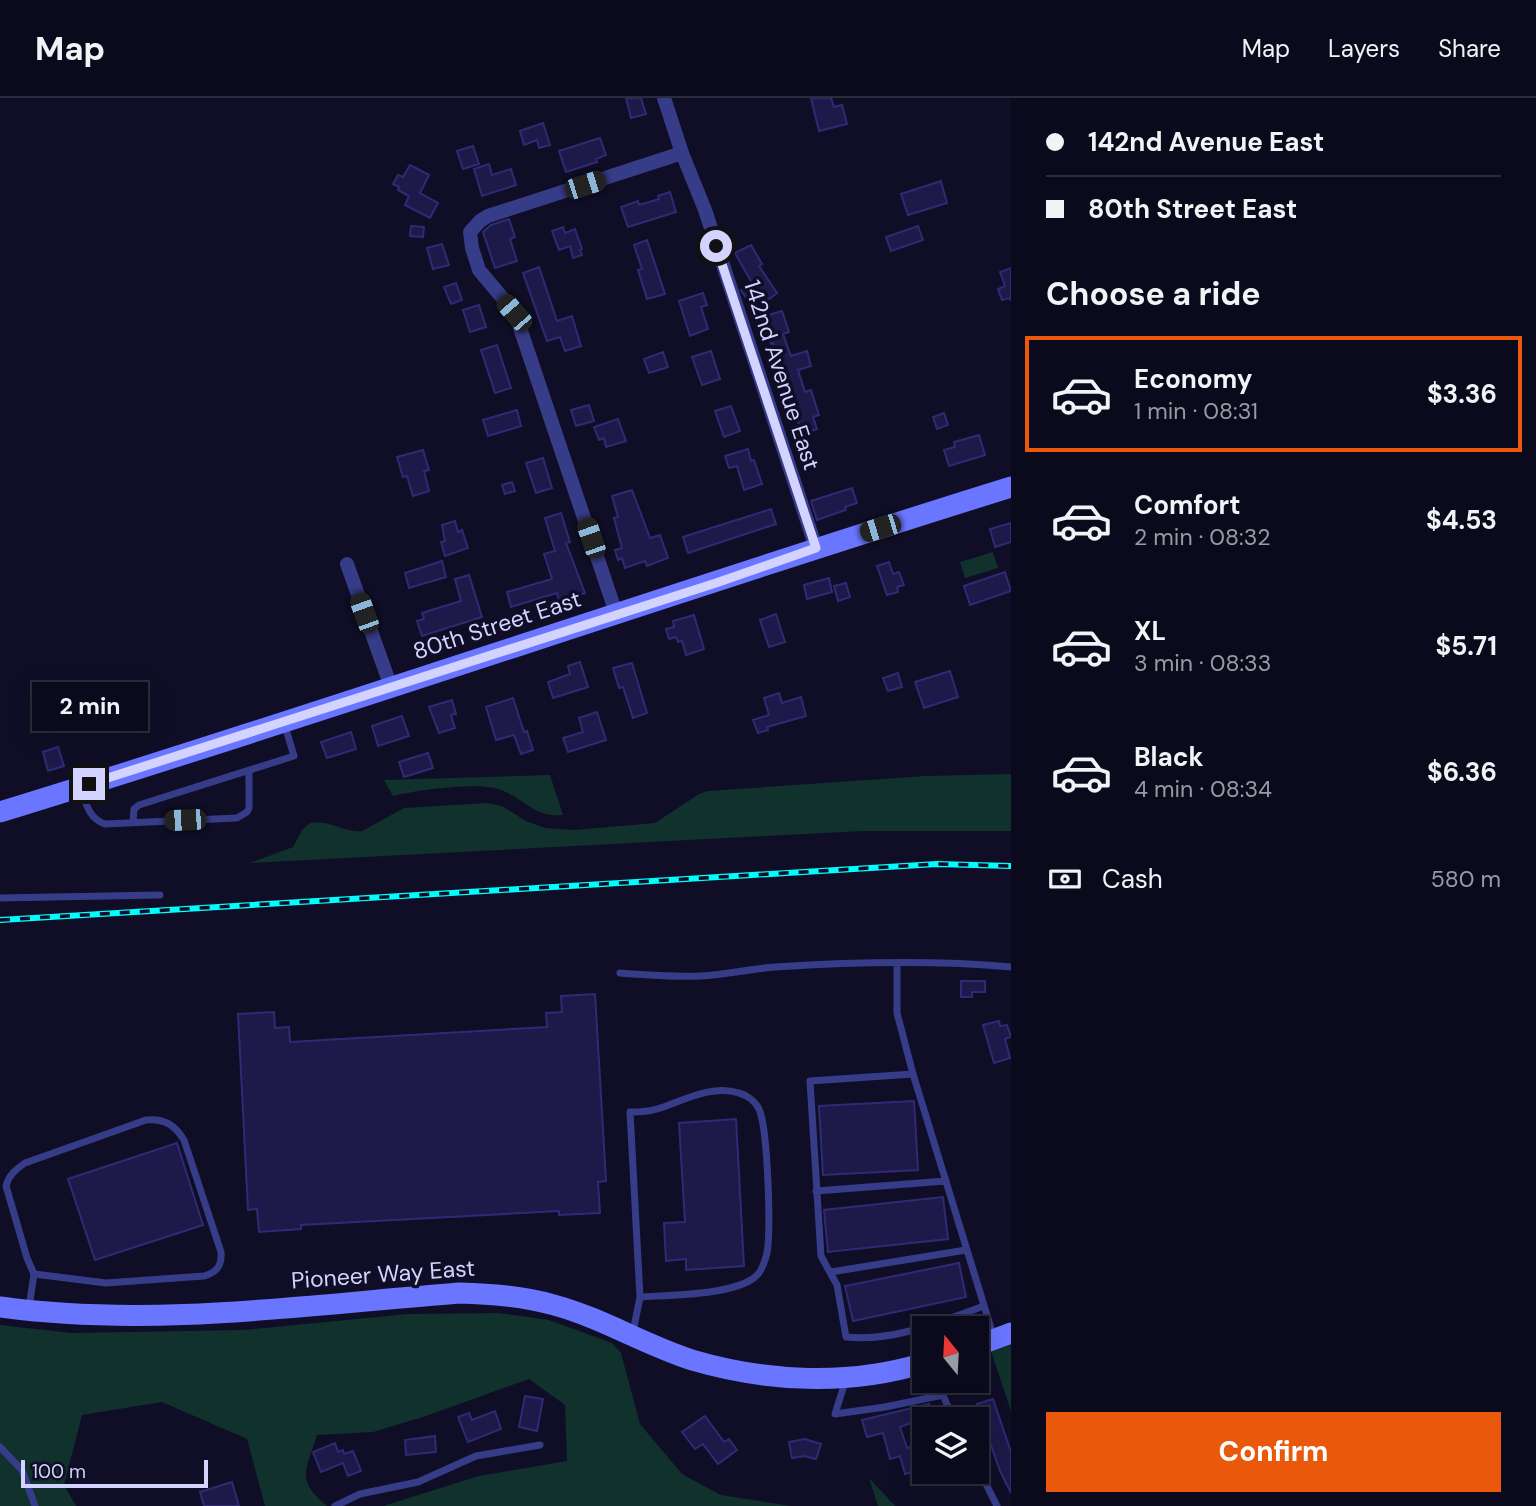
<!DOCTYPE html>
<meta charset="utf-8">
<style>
:root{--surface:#0b0a1c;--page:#141325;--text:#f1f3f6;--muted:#9a9aa3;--line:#2b2b3b;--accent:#ea580c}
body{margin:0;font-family:"DM Sans",sans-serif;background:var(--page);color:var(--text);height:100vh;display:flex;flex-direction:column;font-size:26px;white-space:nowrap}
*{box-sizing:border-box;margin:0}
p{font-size:23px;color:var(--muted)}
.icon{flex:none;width:38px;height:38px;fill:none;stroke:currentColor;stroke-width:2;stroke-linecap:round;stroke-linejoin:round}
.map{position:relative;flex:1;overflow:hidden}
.sheet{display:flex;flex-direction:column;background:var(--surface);width:525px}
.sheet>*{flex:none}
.hud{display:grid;align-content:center;height:154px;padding:0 35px;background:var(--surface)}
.needle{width:46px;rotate:342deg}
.buttons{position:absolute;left:912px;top:1218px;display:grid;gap:14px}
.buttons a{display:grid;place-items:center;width:77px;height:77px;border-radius:0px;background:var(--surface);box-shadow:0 7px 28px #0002,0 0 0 2px var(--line);font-size:35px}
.scale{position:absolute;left:21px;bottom:18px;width:187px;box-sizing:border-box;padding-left:7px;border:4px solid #d3d3ff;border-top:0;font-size:19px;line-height:24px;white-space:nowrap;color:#d3d3ff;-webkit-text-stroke:5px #0f0e26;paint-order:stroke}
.end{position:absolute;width:32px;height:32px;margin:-16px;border:9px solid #d3d3ff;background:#111;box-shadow:0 0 0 4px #111}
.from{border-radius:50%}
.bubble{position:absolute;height:49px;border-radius:0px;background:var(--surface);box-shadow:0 7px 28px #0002,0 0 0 2px var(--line);font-size:23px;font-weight:700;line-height:49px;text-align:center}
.car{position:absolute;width:21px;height:42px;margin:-21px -10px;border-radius:9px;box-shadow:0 0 5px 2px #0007;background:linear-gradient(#222 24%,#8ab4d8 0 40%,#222 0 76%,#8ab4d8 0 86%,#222 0)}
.hud b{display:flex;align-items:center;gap:24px;height:66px;font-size:26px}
.hud b+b{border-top:2px solid var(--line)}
.hud i{width:18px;height:18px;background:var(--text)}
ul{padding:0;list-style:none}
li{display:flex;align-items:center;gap:21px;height:116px;margin:0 14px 10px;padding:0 21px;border:4px solid transparent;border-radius:0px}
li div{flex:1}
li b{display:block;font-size:26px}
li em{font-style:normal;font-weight:700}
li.selected{border-color:var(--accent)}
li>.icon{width:63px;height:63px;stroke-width:1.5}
h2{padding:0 35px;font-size:32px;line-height:84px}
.pay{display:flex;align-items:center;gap:18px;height:77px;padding:0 35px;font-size:26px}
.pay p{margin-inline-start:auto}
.action{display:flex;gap:14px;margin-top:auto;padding:14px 35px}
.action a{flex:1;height:80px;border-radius:0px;background:var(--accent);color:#fff;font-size:28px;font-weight:700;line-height:80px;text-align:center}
header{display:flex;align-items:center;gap:42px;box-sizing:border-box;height:98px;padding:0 35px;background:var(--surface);border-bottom:2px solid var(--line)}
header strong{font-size:33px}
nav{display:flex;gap:38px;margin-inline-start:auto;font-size:24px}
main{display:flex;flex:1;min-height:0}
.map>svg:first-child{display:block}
.green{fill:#10312c}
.building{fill:#1d1948;stroke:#302a75;stroke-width:2}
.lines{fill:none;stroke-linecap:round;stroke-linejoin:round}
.lane{stroke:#363c88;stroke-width:7}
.street{stroke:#363c88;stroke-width:14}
.secondary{stroke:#6a76ff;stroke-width:21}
.rail-casing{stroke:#00fefc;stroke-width:6}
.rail{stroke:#0f0e26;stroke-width:3.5;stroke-dasharray:10;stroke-linecap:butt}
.route{stroke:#d3d3ff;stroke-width:9}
.labels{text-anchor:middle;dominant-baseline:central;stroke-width:7;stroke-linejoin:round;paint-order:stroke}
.street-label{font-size:23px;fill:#d3d3ff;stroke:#0f0e26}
</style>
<header>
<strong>Map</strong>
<nav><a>Map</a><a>Layers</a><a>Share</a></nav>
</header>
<main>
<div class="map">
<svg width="1011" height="1408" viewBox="0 0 1011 1408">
<rect width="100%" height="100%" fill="#0f0e26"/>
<!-- green -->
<path class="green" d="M993,454L998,470L965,480L960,464Z
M1011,676V733H862L250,765L293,749L302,732L310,725C329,721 344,735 362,733L404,710L487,705L502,708L526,723L545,730L574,732L655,725L699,696L708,693L925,678Z
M550,677L563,717C535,721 522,698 498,691C474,684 418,692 393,698L384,682Z
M499,1215L549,1222L612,1245L621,1255L640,1326L682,1376L721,1397L791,1408H383L479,1378L567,1363L565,1307L529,1281L426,1318L373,1334L317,1337C306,1373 295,1381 327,1408H265L247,1341L162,1304L82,1317L64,1387L76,1408H0V1227L72,1235L243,1232L408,1216Z
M1011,1247V1313L991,1253Z
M869,1380L895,1408H878Z"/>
<!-- building -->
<path class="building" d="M626,0H641L646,16L631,20Z
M811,0H831L834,9L842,7L847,26L819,33Z
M543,25L550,47L539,50L537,42L524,47L520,33Z
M600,40L606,57L596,61L597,64L566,74L559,53Z
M473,48L479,66L463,71L457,53Z
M489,66L492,77L511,71L516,87L482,98L474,71Z
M410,67L429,77L420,95L438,105L430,120L405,107L409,98L398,92L399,89L393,86L398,77L403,79Z
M941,83L947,105L908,117L901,96Z
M670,94L676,114L628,129L621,109L638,103L639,107L659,101L658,98Z
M509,121L515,139L510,141L517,163L495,170L483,134L491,127Z
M411,128L424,129L423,139L410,138Z
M918,128L923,142L891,153L886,139Z
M563,129L565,135L575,131L582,151L580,152L582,157L573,160L570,148L559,152L552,133Z
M647,142L665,196L647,201L638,172L642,171L634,147Z
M442,146L449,167L433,171L427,150Z
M751,147L762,166L759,168L777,195L768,202L764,196L750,206L741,192L752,185L735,155Z
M539,169L557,223L572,218L581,248L565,253L560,239L547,243L523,175Z
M1011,170V202L1009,200L1002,202L998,191L1005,188L1000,174Z
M456,185L462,202L451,206L444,189Z
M703,195L707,207L701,209L708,231L690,238L679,203Z
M479,207L486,229L470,234L463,212Z
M782,213L789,234L783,236L791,258L807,253L811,268L798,272L805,294L811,292L819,317L813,319L817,331L802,336L773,245L771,246L762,219Z
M497,247L511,290L495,295L481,252Z
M711,253L720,281L702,287L692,259Z
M663,254L668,269L649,275L644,261Z
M589,307L594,323L576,328L571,312Z
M731,308L740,333L724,339L715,313Z
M517,312L521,328L488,338L483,322Z
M944,315L948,327L937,331L933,319Z
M618,321L626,343L606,349L604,340L599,342L594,329Z
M979,337L985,357L949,368L944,352L955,349L954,344Z
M748,351L751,363L754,362L762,386L744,392L737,368L729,370L725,358Z
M423,352L429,372L424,373L429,393L413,398L407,378L403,379L397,359Z
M543,360L552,390L536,395L526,365Z
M512,384L515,393L505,396L502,387Z
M852,390L857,405L845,409L846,412L817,422L811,403Z
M632,392L650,440L660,437L668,460L647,468L645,463L625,470L622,460L618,462L615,452L622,450L614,420L618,419L612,398Z
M771,411L776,426L688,455L683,439Z
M561,415L570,444L566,445L585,495L559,503L557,495L511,509L507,494L552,481L544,456L555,453L545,420Z
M455,423L458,434L462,432L468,450L445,458L441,444L445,443L442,427Z
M1011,425V444L995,449L990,431Z
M442,463L446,479L409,490L405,475Z
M889,464L893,476L899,474L904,487L897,489L898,494L887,497L877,468Z
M1005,474L1011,493L970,507L964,488Z
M469,477L482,519L422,538L417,523L424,521L422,515L461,503L455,481Z
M829,480L832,494L807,501L804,487Z
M846,485L850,499L838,503L834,488Z
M776,516L785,544L769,549L760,522Z
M694,517L704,551L686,557L682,543L678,544L676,539L669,541L666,531L674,529L673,523Z
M580,564L588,589L553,600L548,584L570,576L568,568Z
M632,565L647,615L633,620L623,589L619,590L613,570Z
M950,573L958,599L924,610L915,584Z
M898,575L902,589L888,593L883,580Z
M779,595L782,605L801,599L806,618L767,629L768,632L758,635L753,622L769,617L764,600Z
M513,600L524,634L527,633L533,652L521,656L514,637L496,642L486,609Z
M452,602L456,616L451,617L455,630L439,635L429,609Z
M597,614L606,642L568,654L563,640L583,634L579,620Z
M402,618L409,638L378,648L372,628Z
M351,634L356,651L327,660L321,644Z
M58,649L64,668L48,673L43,654Z
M428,655L433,670L404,679L399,664Z
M961,883H985V894H972V899H961Z
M595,896L606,1083L598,1084L600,1115L559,1117V1113L301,1127V1131L259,1134L257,1111L248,1112L238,916L274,914L275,930L289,929L290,944L547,929L546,915L562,914L561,898Z
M999,923L1000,928L1007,927L1011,939L1005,941L1010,960L994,965L983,927Z
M914,1003L918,1072L823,1077L819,1008Z
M736,1021L744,1168L686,1172V1161L666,1163L664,1125L685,1124L679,1025Z
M177,1045L203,1127L95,1162L68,1081Z
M943,1099L948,1141L828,1154L824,1112Z
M959,1165L966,1199L853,1223L845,1188Z
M525,1298L543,1301L537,1333L519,1329Z
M993,1301L1011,1354V1395L1000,1373L977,1306Z
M929,1306L932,1317L900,1329L907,1350L917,1347L918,1352L924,1350V1378L914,1381L912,1374L905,1376L900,1358L890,1361L883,1335L867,1339L862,1322Z
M495,1313L501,1331L468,1344L458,1319L469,1315L472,1322Z
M705,1318L724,1344L729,1341L737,1352L718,1366L703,1346L695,1351L682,1334Z
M435,1338L436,1354L406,1357L405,1342Z
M805,1341L821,1346L816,1361L804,1358L792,1360L789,1344Z
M335,1345L338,1354L343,1352L344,1356L353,1353L361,1373L348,1378L343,1365L321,1374L313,1354Z
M232,1384L239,1408H204L200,1394Z"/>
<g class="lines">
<!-- lane -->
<path class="lane" d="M81,690C86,705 88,720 105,726L237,720L247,714L249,710V672
M133,724L134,711L139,707L294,658L285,628
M0,800L160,797
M897,867V915L913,976
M620,875C647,877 673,879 701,878C725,877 750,871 775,869C853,864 934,862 1011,869
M816,1093L946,1083
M831,1174L966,1152
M984,1208C940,1224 893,1244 846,1239L837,1187L821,1158L810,983L913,976L994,1240
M29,1209L34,1176L27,1160L6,1088C9,1077 15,1072 25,1065L146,1022C164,1020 175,1027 184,1042L221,1154C222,1168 217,1174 204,1178L106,1185L34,1176
M633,1234L640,1199L630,1014C639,1014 648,1014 657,1011C683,1003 711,986 739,995C747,997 756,1004 759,1011C768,1031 771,1133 767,1155C765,1163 762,1174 755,1179C734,1197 669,1197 640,1199
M846,1281L835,1316L885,1309L943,1297
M936,1283L954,1321
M0,1349L22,1372L35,1408
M976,1366L997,1408
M335,1408L360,1396L418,1384L476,1358L540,1347"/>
<!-- street -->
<path class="street" d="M664,0L682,55L705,112L816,450
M347,466L391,589
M616,515L515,215L479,172L472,150L470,134L480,123L488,118L682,55"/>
<!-- secondary -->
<path class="secondary" d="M0,714C339,610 673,494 1011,389
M0,1209C151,1230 307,1207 459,1195C491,1196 522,1198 554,1207C602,1220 645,1247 692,1262C767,1284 849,1288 924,1265
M976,1248L1011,1235"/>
<!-- rail casing -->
<g class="rail-casing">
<path id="rail" d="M0,822L937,766L1011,768"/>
</g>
<!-- rail -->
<use href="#rail" class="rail"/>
</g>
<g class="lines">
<!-- route -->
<path class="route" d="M89,686L716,485L816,450L716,148"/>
</g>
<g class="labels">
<!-- street labels -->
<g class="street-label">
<text transform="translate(782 277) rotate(72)">142nd Avenue East</text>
<text transform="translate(497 527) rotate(-18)">80th Street East</text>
<text transform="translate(383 1176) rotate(-4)">Pioneer Way East</text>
</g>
</g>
</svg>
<div class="buttons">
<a><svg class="needle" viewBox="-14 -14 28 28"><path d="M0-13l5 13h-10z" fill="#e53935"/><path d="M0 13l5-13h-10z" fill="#9a9aa3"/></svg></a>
<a><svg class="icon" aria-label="layers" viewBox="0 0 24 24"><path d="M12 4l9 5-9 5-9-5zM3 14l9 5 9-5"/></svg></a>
</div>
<div class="scale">100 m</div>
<i class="end from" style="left:716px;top:148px"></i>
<i class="end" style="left:89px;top:686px"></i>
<div class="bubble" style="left:32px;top:584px;width:116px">2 min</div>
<i class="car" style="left:585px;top:87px;rotate:72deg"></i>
<i class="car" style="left:514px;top:215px;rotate:319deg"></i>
<i class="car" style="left:880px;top:430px;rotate:253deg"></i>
<i class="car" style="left:591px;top:440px;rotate:341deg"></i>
<i class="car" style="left:364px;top:515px;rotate:340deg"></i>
<i class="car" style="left:185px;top:722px;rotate:268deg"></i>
</div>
<section class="sheet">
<div class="hud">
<b><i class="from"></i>142nd Avenue East</b>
<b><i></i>80th Street East</b>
</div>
<h2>Choose a ride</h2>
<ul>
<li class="selected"><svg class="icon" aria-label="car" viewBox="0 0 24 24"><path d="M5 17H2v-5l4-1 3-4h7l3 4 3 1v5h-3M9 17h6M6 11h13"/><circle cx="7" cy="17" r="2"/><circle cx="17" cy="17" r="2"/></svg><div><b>Economy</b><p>1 min · 08:31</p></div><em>$3.36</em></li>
<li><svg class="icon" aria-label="car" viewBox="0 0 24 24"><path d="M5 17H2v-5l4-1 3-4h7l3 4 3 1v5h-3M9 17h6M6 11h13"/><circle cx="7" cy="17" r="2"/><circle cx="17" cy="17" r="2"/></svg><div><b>Comfort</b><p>2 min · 08:32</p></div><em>$4.53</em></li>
<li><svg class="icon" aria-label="car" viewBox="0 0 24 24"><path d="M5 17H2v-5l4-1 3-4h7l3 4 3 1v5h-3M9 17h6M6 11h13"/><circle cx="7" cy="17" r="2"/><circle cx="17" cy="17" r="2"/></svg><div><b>XL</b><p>3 min · 08:33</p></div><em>$5.71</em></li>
<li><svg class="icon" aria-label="car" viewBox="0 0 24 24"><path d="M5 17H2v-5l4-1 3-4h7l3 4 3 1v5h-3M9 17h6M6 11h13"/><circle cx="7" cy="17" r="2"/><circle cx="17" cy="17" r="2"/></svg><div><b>Black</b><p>4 min · 08:34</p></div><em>$6.36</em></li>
</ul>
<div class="pay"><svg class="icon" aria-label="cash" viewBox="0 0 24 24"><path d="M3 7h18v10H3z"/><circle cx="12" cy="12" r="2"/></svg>Cash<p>580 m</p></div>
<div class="action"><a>Confirm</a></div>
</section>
</main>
